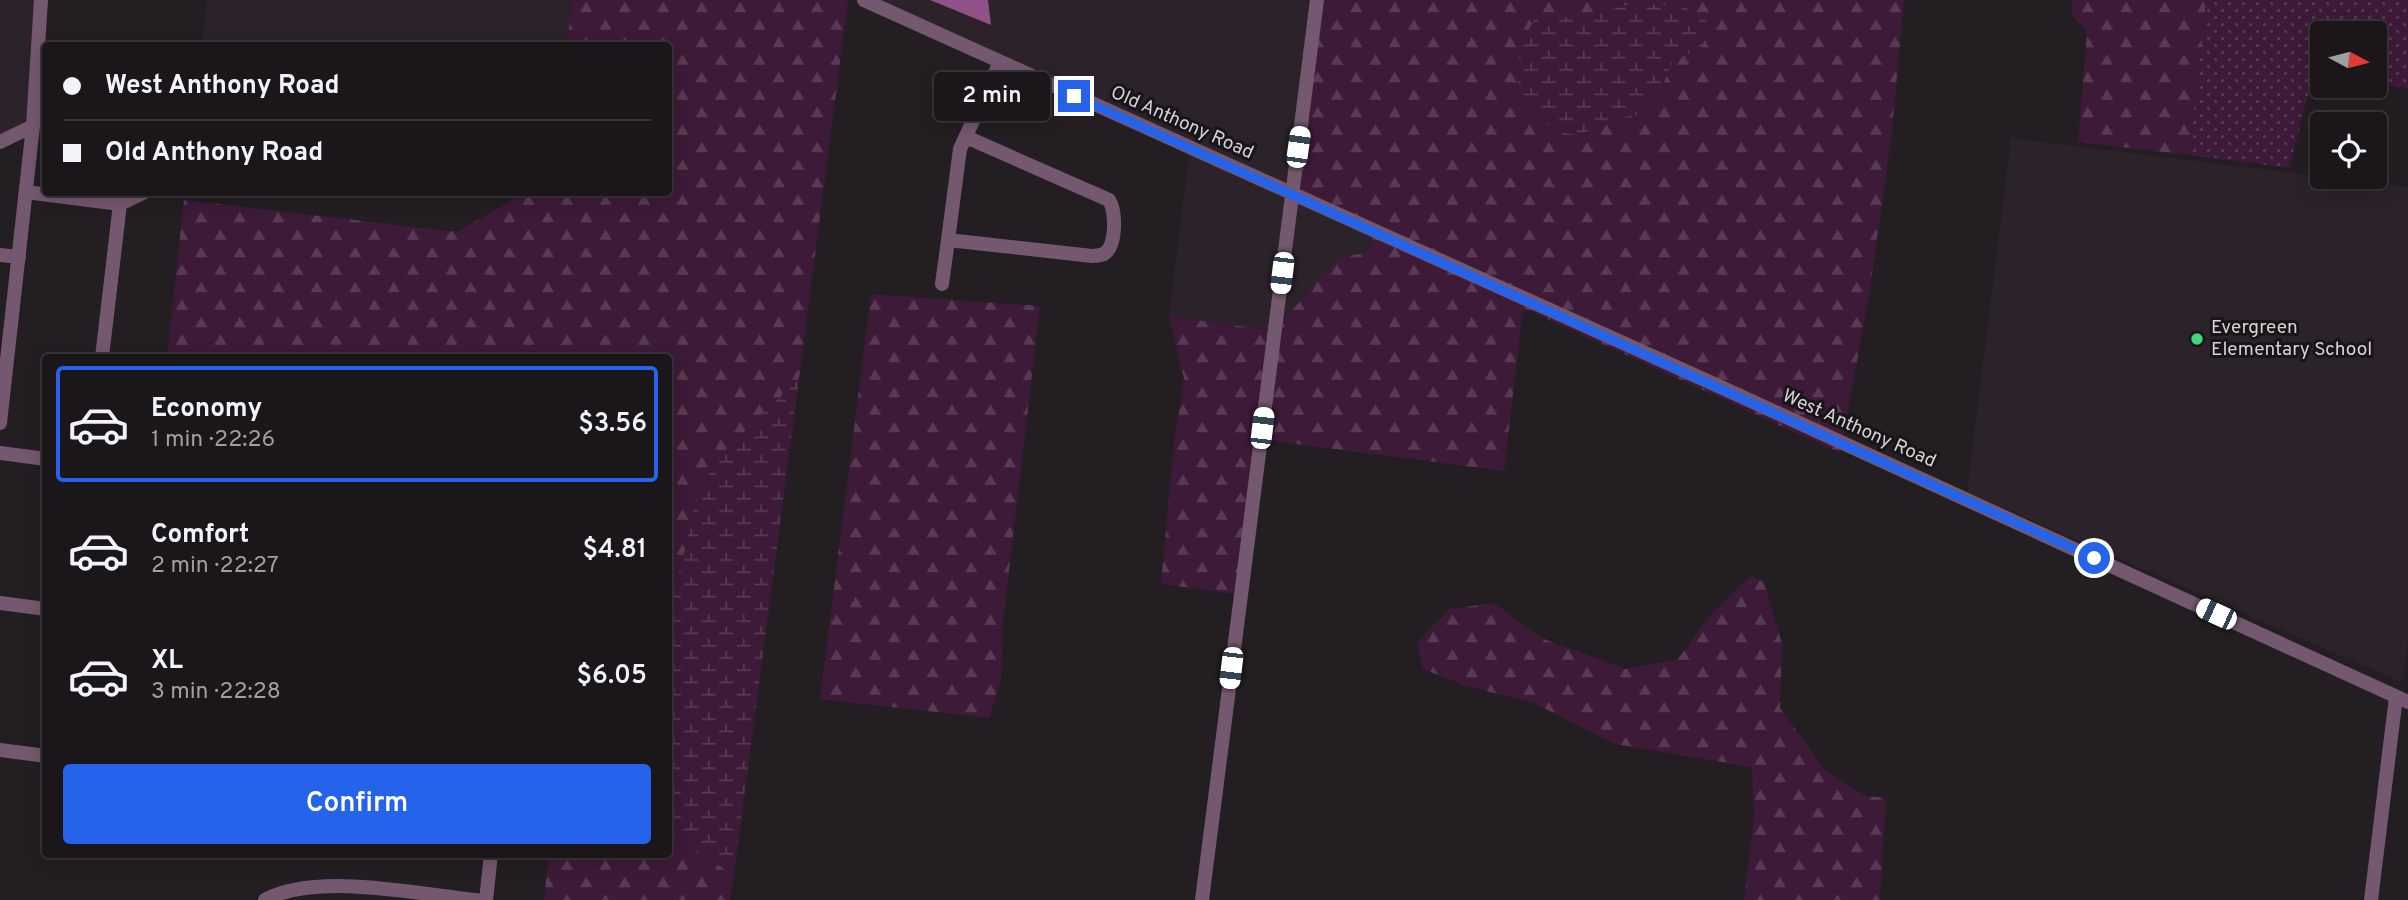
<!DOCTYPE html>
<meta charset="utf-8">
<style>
:root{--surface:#1a1619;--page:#231f22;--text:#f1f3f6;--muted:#9f9fa2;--line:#383538;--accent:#2563eb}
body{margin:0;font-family:Overpass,sans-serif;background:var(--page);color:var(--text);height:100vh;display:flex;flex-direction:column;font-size:26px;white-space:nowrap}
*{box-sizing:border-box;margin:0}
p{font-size:23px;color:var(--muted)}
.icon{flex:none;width:38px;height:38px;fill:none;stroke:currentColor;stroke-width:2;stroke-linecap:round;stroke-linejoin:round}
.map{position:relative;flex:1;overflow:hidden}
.side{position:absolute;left:42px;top:354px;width:630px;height:504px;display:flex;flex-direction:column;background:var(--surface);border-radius:7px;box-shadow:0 4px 18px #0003,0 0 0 2px var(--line)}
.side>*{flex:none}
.guide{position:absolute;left:42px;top:42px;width:630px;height:154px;border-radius:7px;box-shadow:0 4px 18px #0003,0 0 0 2px var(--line);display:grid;align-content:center;height:154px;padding:0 21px;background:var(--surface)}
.needle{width:46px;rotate:97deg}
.controls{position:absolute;left:2310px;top:21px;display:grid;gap:14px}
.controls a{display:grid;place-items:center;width:77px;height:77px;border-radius:7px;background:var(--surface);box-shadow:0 4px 18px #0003,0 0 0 2px var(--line);font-size:35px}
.end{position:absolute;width:32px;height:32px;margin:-16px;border:9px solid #2563eb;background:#fff;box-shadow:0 0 0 4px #fff}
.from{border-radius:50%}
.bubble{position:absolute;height:49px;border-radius:7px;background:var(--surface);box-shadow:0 4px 18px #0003,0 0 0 2px var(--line);font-size:23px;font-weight:600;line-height:49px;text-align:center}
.car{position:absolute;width:21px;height:42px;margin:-21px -10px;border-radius:9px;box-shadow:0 0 5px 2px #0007;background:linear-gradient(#fff 24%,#345 0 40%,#fff 0 76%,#345 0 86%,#fff 0)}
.guide b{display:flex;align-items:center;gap:24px;height:66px;font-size:26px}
.guide b+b{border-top:2px solid var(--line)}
.guide i{width:18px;height:18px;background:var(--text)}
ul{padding:12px 0 0;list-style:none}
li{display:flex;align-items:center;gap:21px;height:116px;margin:0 14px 10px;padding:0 7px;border:4px solid transparent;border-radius:7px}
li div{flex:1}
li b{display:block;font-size:26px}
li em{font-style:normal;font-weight:600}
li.on{border-color:var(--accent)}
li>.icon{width:63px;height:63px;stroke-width:1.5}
.action{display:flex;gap:14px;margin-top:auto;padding:14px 21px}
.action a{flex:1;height:80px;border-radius:7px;background:var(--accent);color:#fff;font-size:28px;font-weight:600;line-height:80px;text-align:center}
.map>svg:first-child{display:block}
.built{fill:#2c222a}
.grass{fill:url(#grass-dots)}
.forest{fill:url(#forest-firs);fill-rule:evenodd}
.wetland{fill:url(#wetland-marsh)}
.water{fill:#915188}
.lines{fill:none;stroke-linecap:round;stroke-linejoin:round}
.minor{stroke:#74586f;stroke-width:14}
.route{stroke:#2563eb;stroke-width:9}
.poi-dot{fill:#40d77c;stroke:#191418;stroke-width:2.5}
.labels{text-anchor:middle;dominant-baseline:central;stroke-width:6;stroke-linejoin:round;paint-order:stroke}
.street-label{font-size:19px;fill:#d5d2d5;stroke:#191418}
.poi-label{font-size:19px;fill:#d5d2d5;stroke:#191418;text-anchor:start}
</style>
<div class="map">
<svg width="2408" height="900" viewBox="0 0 2408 900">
<defs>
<pattern id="grass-dots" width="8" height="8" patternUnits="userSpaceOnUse" patternTransform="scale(1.75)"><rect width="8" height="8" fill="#3e1a39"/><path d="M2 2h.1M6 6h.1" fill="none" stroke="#593a55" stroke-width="1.8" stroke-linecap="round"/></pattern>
<pattern id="forest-firs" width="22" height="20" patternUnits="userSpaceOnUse" patternTransform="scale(1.75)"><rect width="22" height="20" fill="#3e1a39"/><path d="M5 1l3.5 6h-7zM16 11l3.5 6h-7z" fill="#593a55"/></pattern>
<pattern id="wetland-marsh" width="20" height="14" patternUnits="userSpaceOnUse" patternTransform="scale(1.75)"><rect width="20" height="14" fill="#3e1a39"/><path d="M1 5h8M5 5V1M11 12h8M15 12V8" fill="none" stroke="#593a55"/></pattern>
</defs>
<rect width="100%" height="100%" fill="#221e21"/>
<!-- built -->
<path class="built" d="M0,0H35L27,123L0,136Z
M207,0H572L567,45H202Z
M876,0H930L991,25L988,0H1311L1287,187Z
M2011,138L2408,187V644L2403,683L1967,492Z
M1189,153L1286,197L1269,330L1169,316Z
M1297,202L1373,236L1369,252L1281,323Z"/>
<!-- grass -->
<path class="grass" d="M2206,0H2408V88L2375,84V33H2322V77L2313,76L2289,168L2189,155Z"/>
<!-- forest -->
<path class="forest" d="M572,0H848L799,379L729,446L694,507L684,555L669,608L668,357H167L184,200L457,232L524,193L668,192V46L567,45Z
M1322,0H1904L1892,131L1870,289L1843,438L1298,192ZM1535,17H1588L1701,48L1673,61L1660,91L1638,115L1620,117L1579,135Z
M2073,0H2206L2189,155L2078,142L2087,32L2071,15Z
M1373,236L1841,448L1840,453L1523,308L1504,471L1266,440L1281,323L1338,258L1369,252Z
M871,294L1040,306L1003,622L1001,680L989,718L820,699Z
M1169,316L1269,330L1235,594L1161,584L1174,443L1184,379Z
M1751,576L1764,582L1782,644L1780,708L1826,771L1866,796L1886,798L1880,900H1744L1754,816L1752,767L1615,744L1534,703L1466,686L1423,669L1417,643L1449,609L1494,603L1541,638L1626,669L1678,659L1712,613Z
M669,833L734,875L730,900H544L549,854H668Z"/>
<!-- wetland -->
<path class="wetland" d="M1669,4C1686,7 1701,11 1710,27L1701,48L1673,61L1660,91L1638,115C1631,116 1624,116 1617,118C1604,122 1589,134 1576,134C1561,135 1553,129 1542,120C1504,87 1515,57 1535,17H1588L1626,5Z
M799,379L734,875L669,833V608L684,555L694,507L710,472L729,446Z"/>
<!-- water -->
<path class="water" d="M930,0H988L991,25Z"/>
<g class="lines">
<!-- minor -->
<path class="minor" d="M864,0L1725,389L2408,702
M966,137L1109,200C1116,211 1117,246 1104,254C1101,255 1095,256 1092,256L948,240L960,149L1000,62
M0,142L33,126
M26,192L120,204L102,357
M120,204L145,192
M0,255L19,257
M942,284L948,240
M0,423L33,126L41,0
M0,453L46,459
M0,603L46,609
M0,750L46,756
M265,900C316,872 418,894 476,900
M486,900L491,854
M1202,900L1317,0
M2371,900L2396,697"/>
</g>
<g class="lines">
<!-- route -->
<path class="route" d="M1074,96L2094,558"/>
</g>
<!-- markers -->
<circle class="poi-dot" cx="2197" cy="339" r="7"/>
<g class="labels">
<!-- street labels -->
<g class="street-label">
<text transform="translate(1182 123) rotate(24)">Old Anthony Road</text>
<text transform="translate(1859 429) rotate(24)">West Anthony Road</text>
</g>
<!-- poi labels -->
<g class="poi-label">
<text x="2211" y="328">Evergreen<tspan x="2211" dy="22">Elementary School</tspan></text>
</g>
</g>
</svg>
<div class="controls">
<a><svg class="needle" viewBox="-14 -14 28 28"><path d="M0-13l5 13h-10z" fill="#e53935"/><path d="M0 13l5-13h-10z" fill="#9f9fa2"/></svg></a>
<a><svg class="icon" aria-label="locate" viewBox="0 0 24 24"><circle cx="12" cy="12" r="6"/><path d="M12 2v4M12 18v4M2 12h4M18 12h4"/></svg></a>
</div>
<i class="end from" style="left:2094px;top:558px"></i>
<i class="end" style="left:1074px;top:96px"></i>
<div class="bubble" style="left:934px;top:72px;width:116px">2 min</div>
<i class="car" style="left:1298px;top:147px;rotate:8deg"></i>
<i class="car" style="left:1282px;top:273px;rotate:187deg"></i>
<i class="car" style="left:1262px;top:428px;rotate:7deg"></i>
<i class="car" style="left:2216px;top:614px;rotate:295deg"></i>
<i class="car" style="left:1231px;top:668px;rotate:187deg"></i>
<div class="guide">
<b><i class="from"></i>West Anthony Road</b>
<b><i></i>Old Anthony Road</b>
</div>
<section class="side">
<ul>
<li class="on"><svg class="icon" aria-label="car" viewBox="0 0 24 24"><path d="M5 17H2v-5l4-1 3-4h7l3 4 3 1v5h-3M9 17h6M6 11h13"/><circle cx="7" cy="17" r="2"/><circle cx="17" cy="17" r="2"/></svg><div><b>Economy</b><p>1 min · 22:26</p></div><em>$3.56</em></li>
<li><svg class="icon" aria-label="car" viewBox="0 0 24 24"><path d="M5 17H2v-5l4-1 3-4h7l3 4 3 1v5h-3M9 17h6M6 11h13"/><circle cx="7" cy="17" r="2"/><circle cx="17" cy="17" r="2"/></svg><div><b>Comfort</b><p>2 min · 22:27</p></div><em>$4.81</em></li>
<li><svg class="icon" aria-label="car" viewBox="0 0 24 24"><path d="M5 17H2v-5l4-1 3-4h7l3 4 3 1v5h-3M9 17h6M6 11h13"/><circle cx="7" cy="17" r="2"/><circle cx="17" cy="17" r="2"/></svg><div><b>XL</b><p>3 min · 22:28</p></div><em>$6.05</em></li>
</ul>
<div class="action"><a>Confirm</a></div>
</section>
</div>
